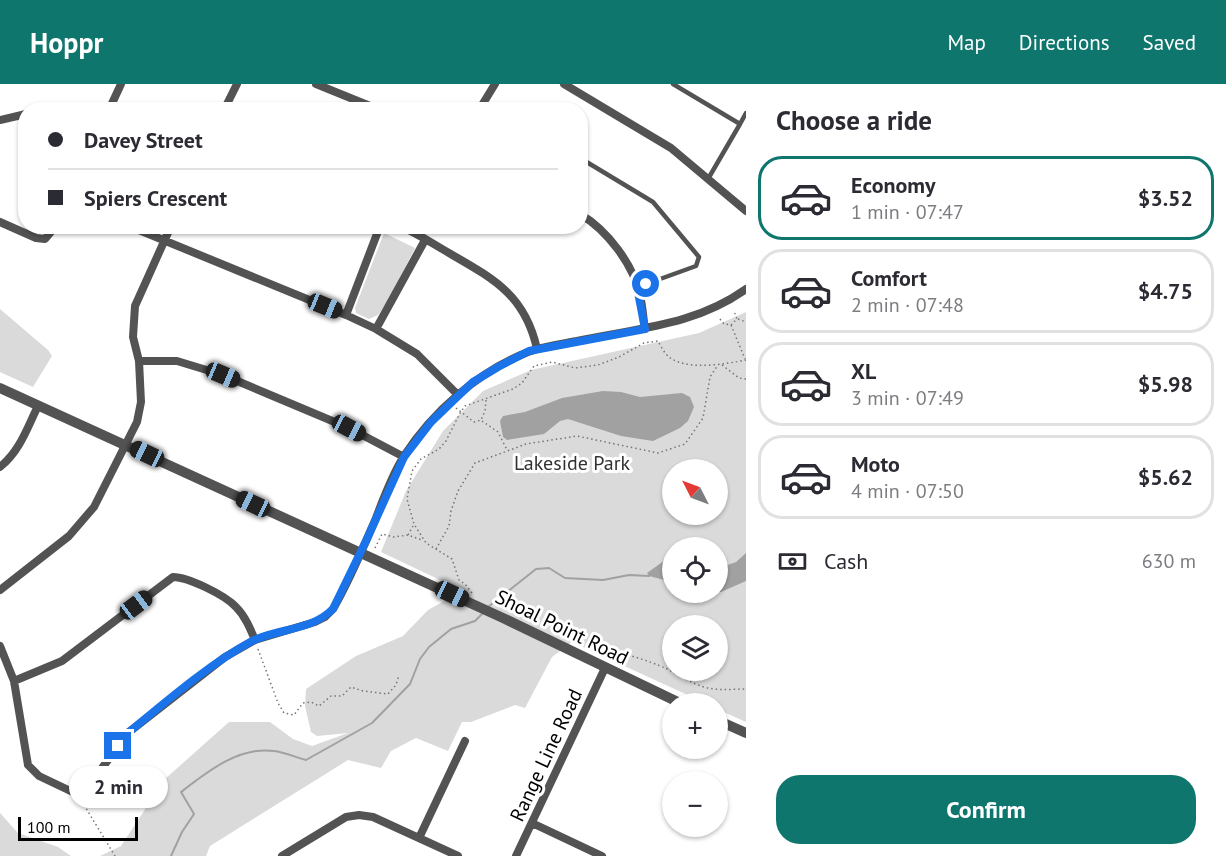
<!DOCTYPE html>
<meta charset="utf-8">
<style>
:root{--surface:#fff;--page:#f2f2f3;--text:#2b2b33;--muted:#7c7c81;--line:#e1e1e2;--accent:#0f766e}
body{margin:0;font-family:"PT Sans",sans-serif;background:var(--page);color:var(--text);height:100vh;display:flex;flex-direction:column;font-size:22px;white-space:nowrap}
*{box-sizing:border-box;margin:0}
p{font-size:20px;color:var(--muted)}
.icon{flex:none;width:33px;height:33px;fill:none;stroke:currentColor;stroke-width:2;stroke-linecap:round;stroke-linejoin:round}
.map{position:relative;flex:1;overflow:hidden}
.details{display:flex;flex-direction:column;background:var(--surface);width:480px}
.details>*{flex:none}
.banner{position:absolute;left:18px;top:18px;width:570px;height:132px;border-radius:24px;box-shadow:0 2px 4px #0004;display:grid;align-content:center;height:132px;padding:0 30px;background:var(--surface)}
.needle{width:39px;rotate:312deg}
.controls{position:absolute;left:662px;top:375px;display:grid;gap:12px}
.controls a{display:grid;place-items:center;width:66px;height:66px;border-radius:50%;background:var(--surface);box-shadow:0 2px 4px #0004;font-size:30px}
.scale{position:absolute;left:18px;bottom:15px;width:120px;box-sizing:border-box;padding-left:6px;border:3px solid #000;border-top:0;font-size:16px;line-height:21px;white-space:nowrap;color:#000;-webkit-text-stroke:4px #fff;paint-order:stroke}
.end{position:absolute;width:27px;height:27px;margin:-14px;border:8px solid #1a73e8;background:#fff;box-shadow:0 0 0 3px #fff}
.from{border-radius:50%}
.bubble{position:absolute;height:42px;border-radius:21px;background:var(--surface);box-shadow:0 2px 4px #0004;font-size:20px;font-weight:800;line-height:42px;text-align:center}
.car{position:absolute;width:18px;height:36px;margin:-18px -9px;border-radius:8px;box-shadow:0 0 4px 2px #0007;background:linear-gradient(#222 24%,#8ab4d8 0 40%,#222 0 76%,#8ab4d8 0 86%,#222 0)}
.banner b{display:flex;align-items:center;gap:21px;height:57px;font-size:22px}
.banner b+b{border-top:2px solid var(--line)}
.banner i{width:15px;height:15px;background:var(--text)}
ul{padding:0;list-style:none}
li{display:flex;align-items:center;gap:18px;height:84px;margin:0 12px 9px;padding:0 18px;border:3px solid var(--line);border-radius:24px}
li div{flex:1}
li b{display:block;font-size:22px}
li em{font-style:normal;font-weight:800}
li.selected{border-color:var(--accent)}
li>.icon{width:54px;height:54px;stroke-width:1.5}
h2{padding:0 30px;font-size:27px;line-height:72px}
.pay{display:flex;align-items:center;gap:15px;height:66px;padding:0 30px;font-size:22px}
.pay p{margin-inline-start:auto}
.button{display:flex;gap:12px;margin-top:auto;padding:12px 30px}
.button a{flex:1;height:69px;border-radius:24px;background:var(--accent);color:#fff;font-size:24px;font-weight:800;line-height:69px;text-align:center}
header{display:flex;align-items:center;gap:36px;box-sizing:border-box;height:84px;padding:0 30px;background:var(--accent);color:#fff}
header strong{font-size:28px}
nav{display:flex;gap:33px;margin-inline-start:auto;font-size:21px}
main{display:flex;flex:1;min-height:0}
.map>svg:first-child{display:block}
.green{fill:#dadada;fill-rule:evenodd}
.water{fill:#a1a1a1}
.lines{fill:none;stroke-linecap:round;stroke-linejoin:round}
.stream{stroke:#a1a1a1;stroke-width:2}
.path{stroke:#757575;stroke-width:1.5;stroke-dasharray:1.5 3;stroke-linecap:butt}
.service{stroke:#535353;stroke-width:4.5}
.minor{stroke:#535353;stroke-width:8}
.tertiary{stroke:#535353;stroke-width:10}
.route{stroke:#1a73e8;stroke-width:8}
.labels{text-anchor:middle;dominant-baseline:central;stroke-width:6;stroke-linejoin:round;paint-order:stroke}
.park-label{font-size:20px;fill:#313131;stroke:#fff}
.street-label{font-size:20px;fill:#000;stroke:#fff}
</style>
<header>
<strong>Hoppr</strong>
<nav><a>Map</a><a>Directions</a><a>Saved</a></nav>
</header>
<main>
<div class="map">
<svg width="746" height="772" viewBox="0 0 746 772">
<rect width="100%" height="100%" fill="#fff"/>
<!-- green -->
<path class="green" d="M384,149L415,164L387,218L378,231L369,235L356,229L355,224Z
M0,225L48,266L52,272L33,303L0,288Z
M746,228V471L717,492V464H672V508H717L746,497V638L717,625V620L705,619L572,558L552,573L525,624L515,621L471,638H462L448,667L416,654L391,667L381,684L348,676L210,762L206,772H100L121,762L165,695L229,638H270L293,655L312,662L348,649L317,652L311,648L305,622L306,605L356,572L403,552L428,526L448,515L457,504L381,468L406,407L443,347L483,307L531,286L699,249ZM672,386H717V430H672ZM672,542H717V586H672Z
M0,729L18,749L58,763L71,772H0Z"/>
<!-- water -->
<path class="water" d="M603,307L621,308L640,313L682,309L690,313L694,323L688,337L680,344L653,357L621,352L568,335L560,337L544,350L507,356L503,353L500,337L503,332L525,328L562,314Z
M746,469V497L721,508H717V479L722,483L736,478Z
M672,471V498L649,492L647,489Z"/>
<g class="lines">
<!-- stream -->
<path class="stream" d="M488,523L536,485L549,484L565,494L603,496L629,491L649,492
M171,772L182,748L194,730L181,708C207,688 239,662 274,667C284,668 295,673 306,676L372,639L410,600L420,575L429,563L451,545L475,537L482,530"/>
<!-- path -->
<path class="path" d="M720,235L724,240L731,241L745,275
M738,235L746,238
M731,241L737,235L734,227
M722,281L739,294L746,295
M456,324L474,338L481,336L485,327L486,316
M482,337L498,348L507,366
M408,451L413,442
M375,464L382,450L394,453L408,451L422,456
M436,465L449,442L451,427L458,407L475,379L526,360L577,352L658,369L685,360L703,334L710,293L718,281
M472,509L465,500L459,496L452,475L426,459L414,440L407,415L412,387L421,375L439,365L446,357L460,329L465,322L513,305L522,299L534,282L552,278L575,284L598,281L619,273L644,259L658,257C661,262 664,269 669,273C687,287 725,280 746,276
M258,565L278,619L284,629L294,631L303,619L311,618L319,622L331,612H342L351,603L363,607L388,610L396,601L399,591
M597,568C610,563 652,578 665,584C678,590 690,599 704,603C717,607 732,605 746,605
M84,721L115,772"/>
<!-- service -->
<path class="service" d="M673,0L740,40L708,95
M740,40L746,29
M580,74L653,118L699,173L696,182L638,203"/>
<!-- minor -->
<path class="minor" d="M316,0L380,26
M564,0L671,64L746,127
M109,26L121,0
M224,26L237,0
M479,26L495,0
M0,36L26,30
M580,130C607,146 634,181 640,212C643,223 643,234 645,245
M0,138L36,154L45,155L56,142
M129,142L346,231L376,245L417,270L458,311
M400,142C417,149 433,160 449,169C494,195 525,211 537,265
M346,231L380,142
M376,245L425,156
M139,277H177L223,291L349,344L404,373
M0,383C20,367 27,344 38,322
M0,506L69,452L94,423L137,338L141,318L139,277L133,253L135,222L171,142
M0,562L14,597L28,681L39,692L81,712L129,648L225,573L255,556L315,538L325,533L333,525C350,496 363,464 376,434C384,413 392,391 404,372C433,327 479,287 528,268C544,262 561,260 577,257C637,244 694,242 746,205
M14,597L62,577L173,493C188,493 225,511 236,523C245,532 250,544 255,556
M532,739L602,772
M419,754L465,657
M282,772L346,733L359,731L373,733L458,772
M516,772L605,584"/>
<!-- tertiary -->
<path class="tertiary" d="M0,304L503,534L682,620
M717,636L746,649"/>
</g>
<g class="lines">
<!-- route -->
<path class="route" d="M118,662L129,648C168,616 208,581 252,557C279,544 311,547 333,525L366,457L404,373L431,338L458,312L473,298L498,283L529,267L645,245L637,203L646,200"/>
</g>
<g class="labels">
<!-- park labels -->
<g class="park-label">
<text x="572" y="379">Lakeside Park</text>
</g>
<!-- street labels -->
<g class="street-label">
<text transform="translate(562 543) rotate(26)">Shoal Point Road</text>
<text transform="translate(546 671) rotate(-65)">Range Line Road</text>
</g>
</g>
</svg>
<div class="controls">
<a><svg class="needle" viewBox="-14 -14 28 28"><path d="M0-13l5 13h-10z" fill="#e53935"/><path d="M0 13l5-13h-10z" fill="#7c7c81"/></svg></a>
<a><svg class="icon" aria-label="locate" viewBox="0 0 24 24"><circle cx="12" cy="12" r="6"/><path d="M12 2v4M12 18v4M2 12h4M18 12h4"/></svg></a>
<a><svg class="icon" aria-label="layers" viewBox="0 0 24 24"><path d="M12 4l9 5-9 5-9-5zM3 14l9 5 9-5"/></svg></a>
<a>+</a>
<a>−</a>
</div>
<div class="scale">100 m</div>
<i class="end from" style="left:646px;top:200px"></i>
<i class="end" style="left:118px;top:662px"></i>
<div class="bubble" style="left:69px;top:682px;width:99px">2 min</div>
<i class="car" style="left:325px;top:222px;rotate:112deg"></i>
<i class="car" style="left:223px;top:291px;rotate:113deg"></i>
<i class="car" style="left:349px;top:344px;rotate:118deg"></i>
<i class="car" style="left:147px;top:370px;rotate:295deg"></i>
<i class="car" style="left:253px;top:420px;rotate:295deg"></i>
<i class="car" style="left:452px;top:510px;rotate:115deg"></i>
<i class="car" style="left:136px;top:521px;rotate:53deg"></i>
<div class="banner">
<b><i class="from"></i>Davey Street</b>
<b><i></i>Spiers Crescent</b>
</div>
</div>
<section class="details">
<h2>Choose a ride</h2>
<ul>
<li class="selected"><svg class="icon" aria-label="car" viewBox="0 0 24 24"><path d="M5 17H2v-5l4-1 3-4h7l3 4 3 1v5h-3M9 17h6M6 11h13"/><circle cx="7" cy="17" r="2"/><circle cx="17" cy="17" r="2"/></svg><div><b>Economy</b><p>1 min · 07:47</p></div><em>$3.52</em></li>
<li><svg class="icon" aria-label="car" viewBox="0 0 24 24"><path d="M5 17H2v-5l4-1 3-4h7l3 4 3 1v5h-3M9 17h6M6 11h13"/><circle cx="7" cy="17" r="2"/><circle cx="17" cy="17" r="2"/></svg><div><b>Comfort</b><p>2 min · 07:48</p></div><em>$4.75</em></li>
<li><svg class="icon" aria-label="car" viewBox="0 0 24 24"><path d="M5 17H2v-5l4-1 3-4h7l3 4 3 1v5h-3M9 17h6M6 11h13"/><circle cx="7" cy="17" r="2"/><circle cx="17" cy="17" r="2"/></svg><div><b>XL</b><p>3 min · 07:49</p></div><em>$5.98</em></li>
<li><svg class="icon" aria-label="car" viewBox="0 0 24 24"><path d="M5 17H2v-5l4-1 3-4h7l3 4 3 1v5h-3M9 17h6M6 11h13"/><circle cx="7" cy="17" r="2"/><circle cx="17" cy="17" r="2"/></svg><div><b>Moto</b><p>4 min · 07:50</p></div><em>$5.62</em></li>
</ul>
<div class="pay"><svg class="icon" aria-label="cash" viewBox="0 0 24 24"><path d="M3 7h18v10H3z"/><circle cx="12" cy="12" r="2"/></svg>Cash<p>630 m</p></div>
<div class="button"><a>Confirm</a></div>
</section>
</main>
